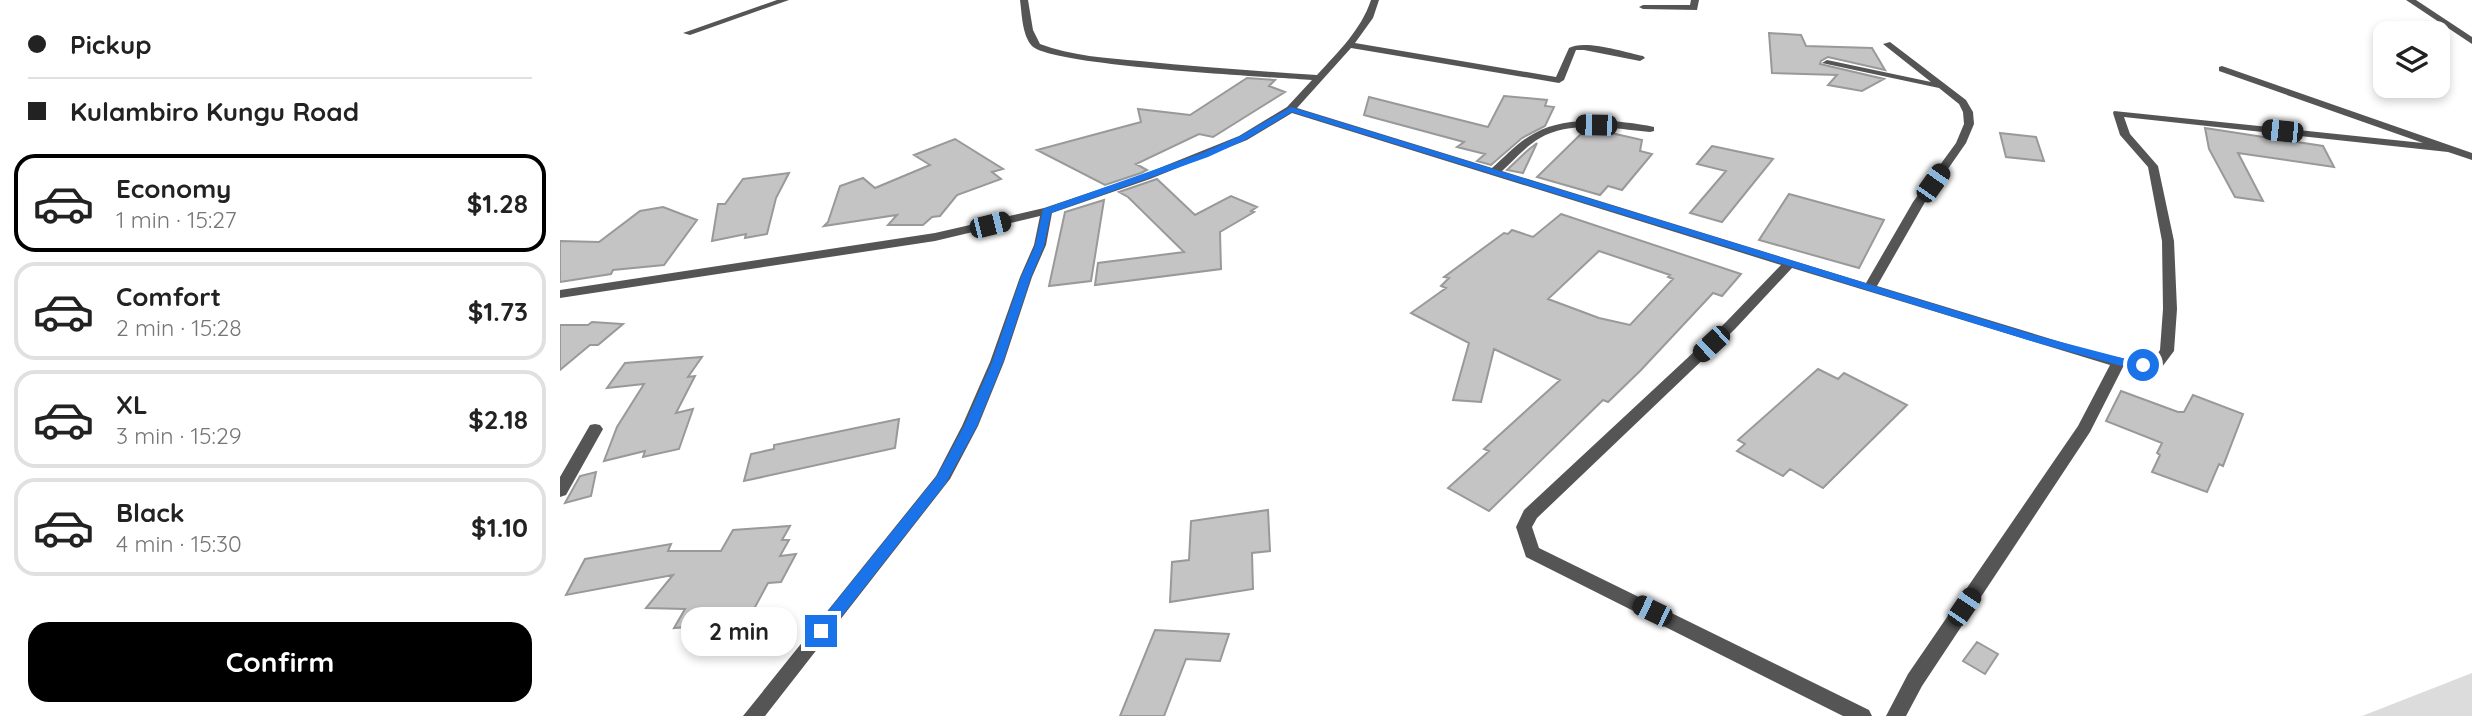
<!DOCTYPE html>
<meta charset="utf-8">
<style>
:root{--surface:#fff;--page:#f2f2f2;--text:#222;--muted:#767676;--line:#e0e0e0;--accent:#000}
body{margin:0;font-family:Quicksand,sans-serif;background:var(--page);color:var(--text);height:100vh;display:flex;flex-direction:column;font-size:26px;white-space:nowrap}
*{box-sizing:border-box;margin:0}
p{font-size:23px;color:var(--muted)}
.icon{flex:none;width:38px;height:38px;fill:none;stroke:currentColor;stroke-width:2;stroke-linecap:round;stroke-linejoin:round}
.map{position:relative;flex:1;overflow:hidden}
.panel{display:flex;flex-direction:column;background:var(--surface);width:560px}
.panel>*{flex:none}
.guide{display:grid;align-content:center;height:154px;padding:0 28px;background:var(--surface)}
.controls{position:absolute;left:1813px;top:21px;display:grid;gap:14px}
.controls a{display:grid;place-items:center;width:77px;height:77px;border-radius:14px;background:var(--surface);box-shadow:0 4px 10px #0003;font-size:35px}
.end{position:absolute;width:32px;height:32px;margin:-16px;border:9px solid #1a73e8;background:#fff;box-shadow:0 0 0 4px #fff}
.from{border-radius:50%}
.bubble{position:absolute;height:49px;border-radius:21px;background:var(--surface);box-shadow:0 4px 10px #0003;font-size:23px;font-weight:800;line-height:49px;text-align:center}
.car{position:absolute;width:21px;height:42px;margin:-21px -10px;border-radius:9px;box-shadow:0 0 5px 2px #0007;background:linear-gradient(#222 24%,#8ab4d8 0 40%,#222 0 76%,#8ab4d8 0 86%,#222 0)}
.guide b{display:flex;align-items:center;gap:24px;height:66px;font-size:26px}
.guide b+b{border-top:2px solid var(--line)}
.guide i{width:18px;height:18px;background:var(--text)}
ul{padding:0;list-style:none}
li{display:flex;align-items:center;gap:21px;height:98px;margin:0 14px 10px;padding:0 14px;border:4px solid var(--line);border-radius:21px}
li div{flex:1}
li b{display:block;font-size:26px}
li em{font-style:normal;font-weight:800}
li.active{border-color:var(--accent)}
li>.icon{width:63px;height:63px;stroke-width:1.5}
.action{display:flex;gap:14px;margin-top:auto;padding:14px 28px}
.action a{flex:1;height:80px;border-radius:21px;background:var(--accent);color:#fff;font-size:28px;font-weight:800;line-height:80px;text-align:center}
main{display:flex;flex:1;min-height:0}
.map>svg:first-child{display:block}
.green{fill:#dcdcdc}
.building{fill:#c4c4c4;stroke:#999;stroke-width:2;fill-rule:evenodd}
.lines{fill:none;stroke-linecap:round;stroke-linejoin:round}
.minor{fill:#555;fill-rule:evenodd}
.route{fill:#1a73e8}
</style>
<main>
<section class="panel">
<div class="guide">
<b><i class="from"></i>Pickup</b>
<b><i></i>Kulambiro Kungu Road</b>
</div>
<ul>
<li class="active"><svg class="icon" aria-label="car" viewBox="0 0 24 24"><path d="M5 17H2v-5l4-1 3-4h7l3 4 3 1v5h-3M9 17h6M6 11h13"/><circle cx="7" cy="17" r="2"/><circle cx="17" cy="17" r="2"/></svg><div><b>Economy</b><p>1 min · 15:27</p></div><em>$1.28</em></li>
<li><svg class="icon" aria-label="car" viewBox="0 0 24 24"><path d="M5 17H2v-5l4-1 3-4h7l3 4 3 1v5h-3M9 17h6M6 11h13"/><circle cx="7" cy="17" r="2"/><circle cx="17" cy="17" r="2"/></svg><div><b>Comfort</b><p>2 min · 15:28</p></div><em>$1.73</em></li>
<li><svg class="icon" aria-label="car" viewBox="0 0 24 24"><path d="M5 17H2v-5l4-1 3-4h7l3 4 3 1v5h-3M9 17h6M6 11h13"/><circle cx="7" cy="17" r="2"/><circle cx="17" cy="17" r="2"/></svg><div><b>XL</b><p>3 min · 15:29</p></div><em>$2.18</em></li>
<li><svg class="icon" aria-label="car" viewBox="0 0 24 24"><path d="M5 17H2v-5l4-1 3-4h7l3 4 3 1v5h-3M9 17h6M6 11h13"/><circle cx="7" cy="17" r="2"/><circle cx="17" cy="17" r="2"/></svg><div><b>Black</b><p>4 min · 15:30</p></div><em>$1.10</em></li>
</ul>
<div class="action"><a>Confirm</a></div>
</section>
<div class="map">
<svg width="1912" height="716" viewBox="0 0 1912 716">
<rect width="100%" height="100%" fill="#fff"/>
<!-- green -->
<path class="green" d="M1912,673V716H1802Z"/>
<!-- building -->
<path class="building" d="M1209,33L1241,35L1246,46L1312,48L1325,70L1268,57L1261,61L1260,64L1324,79L1302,91L1268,85L1277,75L1212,73Z
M687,78L715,80L709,86L725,92L653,137L639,134L576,164L587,170L581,173L545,185L477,150L581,122L578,109L630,115Z
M944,96L987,100L985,106L994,107L985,126L962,138L931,165L917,161L925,154L897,147L904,142L804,115L809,97L928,127Z
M1645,128L1763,146L1774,167L1678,153L1703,201L1675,197L1649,149Z
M1025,130H1038L1082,140L1080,151L1092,154L1062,190L1048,186L1040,195L977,177Z
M1440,133L1476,137L1484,161L1446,157Z
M395,139L443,169L432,172L441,179L397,195L380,216L372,217L363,225H328L337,215L264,226L268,222L280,186L303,178L315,188L370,165L354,155Z
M977,143L963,173L947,170L967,151Z
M1152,146L1213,159L1162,222L1130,213L1166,171L1137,164Z
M229,173L216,198L207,234L185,238L186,234L152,241L158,204H165L183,179Z
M597,179L635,215L671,196L697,207L691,211L694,212L660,232L661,269L535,285L538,263L624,252L568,197L559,192Z
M1229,194L1324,220L1299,268L1199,240Z
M544,200L531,281L489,286L505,212Z
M103,207L137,220L104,265L53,270L51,274L0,282V241L39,242L80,211Z
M1001,214L1181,274L1162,296L1153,293L1081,370L1048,402L1043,400L929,511L888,488L929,451L924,449L1000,380L934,349L921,402L893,400L909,343L851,313L886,288L881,286L889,278L884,277L944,233L948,234L952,230L973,237ZM1039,251L1110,275L1108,277L1113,279L1070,325L1039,318L988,299Z
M32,322L63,324L38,345H30L0,370V325H28Z
M142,357L128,377L135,376L116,413L133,409L119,449L83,457L85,451L44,461L57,427L84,384L47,388L65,363Z
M1258,369L1278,379L1284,373L1347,405L1263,488L1230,469L1223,476L1177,451L1185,444L1178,440Z
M1561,391L1618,412H1624L1633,395L1683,414L1663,466L1659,464L1647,492L1592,472L1600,455L1597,453L1602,443L1546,421Z
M339,419L335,448L184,481L191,454L214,449V445Z
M36,472L31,496L5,503L20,476Z
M708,510L710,551L692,553L693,589L610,602L612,562L629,560L631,521Z
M230,526L222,540H229L220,556L236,554L221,582L208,583L187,622L114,628L125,609L86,608L113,575L6,595L25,559L111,544L108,551H161L173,530Z
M595,630L669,634L660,661L626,659L604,716H560Z
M1417,642L1438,654L1425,674L1403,661Z"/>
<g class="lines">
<!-- minor -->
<path class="minor" d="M217,0H229L130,35L123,33Z
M460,0H468L473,30L480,44C511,56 547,58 580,61C639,67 698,71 757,75C778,52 801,30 811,0H819L813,18L795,43L996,77L1009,48C1024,39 1065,52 1083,56L1085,58L1080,61L1024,50H1016L1004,80L999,83L791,48L737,108L932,168C946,156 959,141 975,133C1008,115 1058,120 1094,127V131L1090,132C1056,129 1011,120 980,138C966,146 954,160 942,171L1306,283L1353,202L1396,143L1404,124L1403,112L1399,104L1379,88L1262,63L1267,60L1371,82L1323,44L1330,42L1406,100L1413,112L1414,124L1406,143L1365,202L1317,286L1537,353L1566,359L1593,360L1600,350L1603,309L1602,241L1588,167L1560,135L1553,113L1554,111L1863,143L1659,71V67L1662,66L1912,153V160L1888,152L1564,117L1570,134L1598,166L1614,241L1617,309L1614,351L1602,367L1582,369L1563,367L1530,432L1362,686L1346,716H1326L1348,674L1518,426L1550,365L1232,268L1175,329L977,518L972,527L979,548L1309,710L1312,716H1283L966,557L956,527L964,510L1165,323L1221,265L732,113L687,140L590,179L492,213L486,245L472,277L444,362L418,426L390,479L205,716H183L376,476L402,426L430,362L460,277L474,245L480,216L375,241L0,298V290L375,233L484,208L582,175L679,136L727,107L752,80C711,77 492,66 472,46C462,35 462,14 460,0Z
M1131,0H1139L1137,10L1083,9L1079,7L1083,5H1130Z
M1846,0H1856L1912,37V44Z
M35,424L40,425L43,429L6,495L0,497V477L30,425Z"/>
</g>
<!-- route -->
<path class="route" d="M731,107L1478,336L1589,365L1583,369L1558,365L1471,341L732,112L685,140L648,157L491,213L484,246L471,277L443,362L417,426L386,483L267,635H256L254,631L256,626L377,476L404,426L432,362L461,277L475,246L483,209L642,153L680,136Z"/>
</svg>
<div class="controls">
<a><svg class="icon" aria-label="layers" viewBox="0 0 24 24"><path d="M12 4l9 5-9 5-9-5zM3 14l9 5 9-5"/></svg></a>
</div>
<i class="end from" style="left:1583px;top:365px"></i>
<i class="end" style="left:261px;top:631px"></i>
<div class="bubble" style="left:121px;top:607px;width:116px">2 min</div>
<i class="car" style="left:1036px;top:125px;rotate:271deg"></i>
<i class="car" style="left:1722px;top:131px;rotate:276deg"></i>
<i class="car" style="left:1373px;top:183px;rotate:35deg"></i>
<i class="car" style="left:430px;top:225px;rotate:76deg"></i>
<i class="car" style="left:1151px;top:344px;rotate:227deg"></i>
<i class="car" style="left:1404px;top:607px;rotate:34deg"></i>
<i class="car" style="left:1092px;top:611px;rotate:296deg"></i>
</div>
</main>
